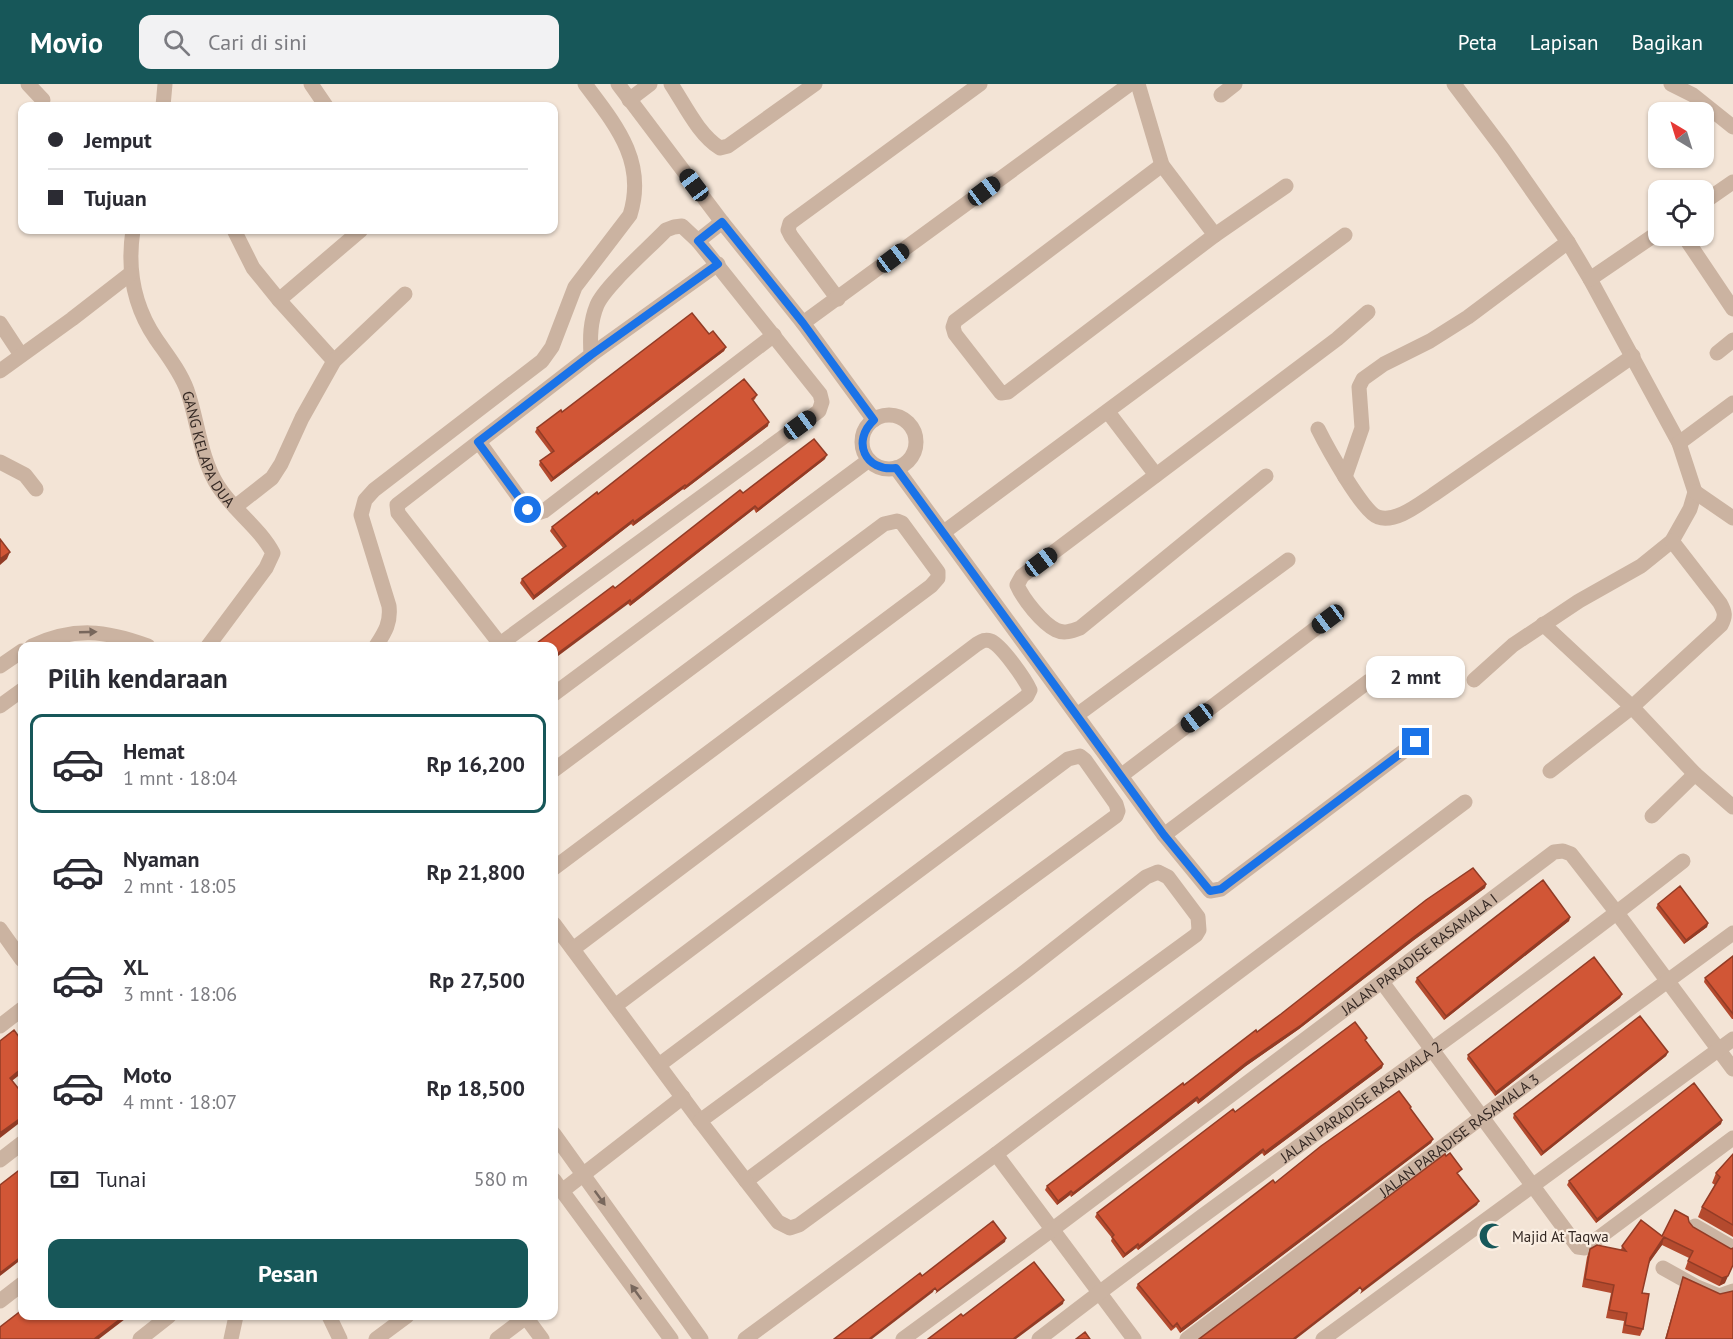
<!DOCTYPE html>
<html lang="id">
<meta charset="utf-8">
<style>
:root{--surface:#fff;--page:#f2f2f3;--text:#2b2b33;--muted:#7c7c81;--line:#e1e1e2;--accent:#175759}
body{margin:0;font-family:"PT Sans",sans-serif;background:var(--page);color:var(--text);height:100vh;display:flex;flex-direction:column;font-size:22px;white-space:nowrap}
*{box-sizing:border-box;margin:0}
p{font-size:20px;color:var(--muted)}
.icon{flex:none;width:33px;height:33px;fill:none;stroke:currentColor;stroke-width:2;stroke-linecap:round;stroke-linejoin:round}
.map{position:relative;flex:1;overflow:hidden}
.panel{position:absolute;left:18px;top:558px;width:540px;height:678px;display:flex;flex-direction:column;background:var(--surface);border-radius:12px;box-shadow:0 2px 4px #0004}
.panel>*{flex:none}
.guide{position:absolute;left:18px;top:18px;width:540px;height:132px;border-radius:12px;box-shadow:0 2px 4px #0004;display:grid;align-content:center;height:132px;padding:0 30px;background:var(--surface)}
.needle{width:39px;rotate:322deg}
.tools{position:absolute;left:1648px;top:18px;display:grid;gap:12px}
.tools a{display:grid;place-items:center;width:66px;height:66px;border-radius:12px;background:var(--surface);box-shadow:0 2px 4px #0004;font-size:30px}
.end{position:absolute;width:27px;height:27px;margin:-14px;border:8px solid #1a73e8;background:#fff;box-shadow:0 0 0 3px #fff}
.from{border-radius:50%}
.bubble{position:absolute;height:42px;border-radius:12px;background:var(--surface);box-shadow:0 2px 4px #0004;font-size:20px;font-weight:600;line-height:42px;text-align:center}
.car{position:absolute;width:18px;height:36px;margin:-18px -9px;border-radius:8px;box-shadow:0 0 4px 2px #0007;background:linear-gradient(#222 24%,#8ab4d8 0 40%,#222 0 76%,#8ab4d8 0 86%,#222 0)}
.guide b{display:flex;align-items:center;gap:21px;height:57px;font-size:22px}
.guide b+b{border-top:2px solid var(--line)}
.guide i{width:15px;height:15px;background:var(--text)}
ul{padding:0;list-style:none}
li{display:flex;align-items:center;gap:18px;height:99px;margin:0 12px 9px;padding:0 18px;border:3px solid transparent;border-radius:12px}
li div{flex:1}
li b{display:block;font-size:22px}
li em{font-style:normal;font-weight:600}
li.active{border-color:var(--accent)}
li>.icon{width:54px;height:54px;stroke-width:1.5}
h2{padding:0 30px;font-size:27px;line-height:72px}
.pay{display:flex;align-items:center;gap:15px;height:66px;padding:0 30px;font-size:22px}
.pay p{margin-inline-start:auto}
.cta{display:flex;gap:12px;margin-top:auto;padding:12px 30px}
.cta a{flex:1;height:69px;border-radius:12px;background:var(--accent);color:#fff;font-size:24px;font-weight:600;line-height:69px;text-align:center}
header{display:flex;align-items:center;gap:36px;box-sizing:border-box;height:84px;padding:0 30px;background:var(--accent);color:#fff}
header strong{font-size:28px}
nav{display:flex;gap:33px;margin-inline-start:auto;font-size:21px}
.search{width:420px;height:54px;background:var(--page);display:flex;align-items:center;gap:15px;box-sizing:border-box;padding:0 21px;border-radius:12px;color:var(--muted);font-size:22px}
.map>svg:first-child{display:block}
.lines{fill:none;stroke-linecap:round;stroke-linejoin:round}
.street{stroke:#cbb3a1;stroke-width:15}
.wall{fill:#b44a2e}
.shaded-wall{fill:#923c26}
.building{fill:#d15636;stroke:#923c26;stroke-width:1.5}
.oneway{fill:#78675c}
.route{stroke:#1a73e8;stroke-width:8}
.labels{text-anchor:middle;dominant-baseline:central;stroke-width:4.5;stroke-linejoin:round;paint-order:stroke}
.street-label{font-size:15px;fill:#352924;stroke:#faeee2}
.poi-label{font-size:15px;fill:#352924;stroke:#faeee2;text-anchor:start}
</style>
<header>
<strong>Movio</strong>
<div class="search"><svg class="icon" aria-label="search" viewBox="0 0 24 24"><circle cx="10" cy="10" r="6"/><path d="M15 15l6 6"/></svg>Cari di sini</div>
<nav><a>Peta</a><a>Lapisan</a><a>Bagikan</a></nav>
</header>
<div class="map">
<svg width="1733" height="1255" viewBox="0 0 1733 1255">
<rect width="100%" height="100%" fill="#f3e4d6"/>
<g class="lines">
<!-- street -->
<g class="street">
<path d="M28,0L43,16"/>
<path d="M311,0L326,22"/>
<path d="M618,0L722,138L803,239L874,336"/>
<path d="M671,0C685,21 698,50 720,64L728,62L815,0"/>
<path d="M1138,0L1162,81L1215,151"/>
<path d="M1454,0L1503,65L1568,158L1590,195L1679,359L1695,408L1690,425L1672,457L1641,482L1579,517L1513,561L1474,596"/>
<path d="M1671,0L1693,11L1733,43"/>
<path d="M1221,11L1235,0"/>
<path d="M629,16L650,0"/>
<path d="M163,22L165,0"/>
<path d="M1162,81L955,237L953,243L955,250L1001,309L1008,308L1215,151L1286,102"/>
<path d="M1704,118L1733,98"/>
<path id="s1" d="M133,146C127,185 133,221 156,255C167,271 180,287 187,306C198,337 200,374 218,402C233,426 260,444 273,469L266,484L208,562"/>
<path d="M234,146L253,184L279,216"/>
<path d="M1684,152L1733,225"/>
<path d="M1590,195L1659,148"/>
<path d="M838,215L791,152L788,146L790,139L980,0"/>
<path d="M0,239L21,271"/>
<path d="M803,239L1130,0"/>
<path d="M1717,269L1733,256"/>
<path d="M591,271L718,180"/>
<path d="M334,277L279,216L361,146"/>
<path d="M0,287L72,235L130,190"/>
<path d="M1108,328L1156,391"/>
<circle cx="889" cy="358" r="27"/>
<path d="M1318,345C1326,361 1363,429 1378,433C1396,439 1419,420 1433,411L1633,272"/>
<path d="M479,358L528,426L535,430L544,427L774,251"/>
<path d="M1679,359L1733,319"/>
<path d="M0,378L25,391L36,405"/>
<path d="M896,384L1164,751L1210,807L1221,805L1416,658"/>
<path d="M1266,392L1080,544C1072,547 1064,550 1056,546C1042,539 1023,515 1017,501L1022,492L1337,255L1368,228"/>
<path d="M1345,393L1362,344L1359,303L1363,295L1384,280L1430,257L1468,233L1568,158"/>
<path d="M1695,408L1733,434"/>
<path d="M235,423L272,394L281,380L302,334L334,277L405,210"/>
<path d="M944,448L1345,151"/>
<path d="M1543,540L1632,623L1695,690"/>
<path d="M500,560L819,327L822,318L820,310L698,157"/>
<path d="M32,562C74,543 105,546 148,562"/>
<path d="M376,562C385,548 391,539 389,522L361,431L365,416L374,406L542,277L552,263L575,203L630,131C647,77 615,40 585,0"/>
<path d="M497,562L500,560L398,429L397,421L591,271C590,254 590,238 597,221C605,202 649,164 666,146L674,143L682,142L698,157L722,138"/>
<path d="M0,582L22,567"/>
<path d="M554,610L869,376"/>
<path d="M0,622L22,606"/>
<path d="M1077,631L1288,476"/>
<path d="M554,686L884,440L897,437L902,439L938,488V494L931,502L554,784"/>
<path d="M1550,687L1632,623L1721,541C1726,532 1725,528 1720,519L1672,457"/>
<path d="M1122,691L1328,535"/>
<path d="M1652,732L1695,690L1733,723"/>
<path d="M1164,751L1369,597"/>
<path d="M1158,788L1168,793L1198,833L1199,846L1196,851L799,1141L790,1144L778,1138L746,1097L1026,887L1146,793Z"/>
<path d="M554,840L700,1037"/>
<path d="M0,845L22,876"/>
<path d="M573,865L977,560C982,557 985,555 991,557C1002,562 1025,595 1030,606L1027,612L615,922"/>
<path d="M1382,898L1578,1163L1585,1164L1733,1054"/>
<path d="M0,942L22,925"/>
<path d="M659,981L1068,675L1080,672L1085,676L1116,720L1118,727L1116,732L700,1037L746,1097"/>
<path d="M554,1050L701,1255"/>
<path d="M996,1070L1134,1255"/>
<path d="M0,1076L22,1059"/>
<path d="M554,1096L671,1255"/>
<path d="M562,1107L683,1013"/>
<path d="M1695,1142L1733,1164"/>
<path d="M1663,1184L1697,1203L1719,1212L1733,1207"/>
<path d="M0,1217L22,1200"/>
<path d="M329,1232L340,1255"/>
<path d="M525,1232L542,1255"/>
<path d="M140,1255L169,1232"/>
<path d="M231,1255L236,1232"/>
<path d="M376,1255L407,1232"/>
<path d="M497,1255L526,1233"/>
<path d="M745,1255L996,1070L1465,718"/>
<path id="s2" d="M903,1255L1053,1145L1554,768L1563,767L1571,770L1617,829L1733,985"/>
<path id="s3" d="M1039,1255C1250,1091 1473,943 1683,777"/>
<path id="s4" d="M1187,1255L1482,1033L1733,849"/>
<path d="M1323,1255L1733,955"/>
</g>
</g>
<!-- wall -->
<path class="wall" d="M709,250L726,263L724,267L551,398L539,381L540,377L551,369L535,348L537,344L562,328Z
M757,311L755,315L753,317L768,342L684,406L683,405L633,442L631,440L533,516L520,499L522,495L563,464L550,447L552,443L598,410Z
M825,375L756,429L754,425L630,522L615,504L743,409Z
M1486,800L1485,804L1414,856L1299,945L1246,982L1198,1020L1196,1017L1071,1113L1070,1111L1057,1121L1045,1106L1047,1102L1257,948Z
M1658,820L1708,839L1707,843L1684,860L1656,824Z
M1570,833L1569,837L1444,936L1415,898L1417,894Z
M1733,872V935H1732L1704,898L1705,894Z
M1622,910L1620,914L1495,1012L1467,975L1468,971Z
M1366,958L1383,980L1382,984L1264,1072L1262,1069L1138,1166L1136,1164L1123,1174L1111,1157L1112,1154L1095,1133L1097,1129L1235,1028Z
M1668,968L1666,972L1541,1072L1513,1034L1514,1030Z
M1411,1023L1410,1025L1433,1055L1431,1059L1180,1249L1176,1243L1171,1247L1136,1204L1138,1200L1275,1099Z
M1722,1036L1721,1040L1596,1139L1567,1101L1569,1097Z
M1733,1070V1153L1698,1133L1702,1123L1715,1101L1712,1099L1716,1089Z
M1689,1138L1725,1199L1719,1202L1685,1185L1689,1174L1662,1161L1648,1179L1642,1209L1643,1245L1640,1252L1622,1249L1624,1237L1606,1234L1611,1209L1582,1203L1587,1173L1590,1165L1621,1166L1622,1162L1662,1152Z
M1683,1193L1720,1210L1733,1255H1665Z"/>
<!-- shaded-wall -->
<path class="shaded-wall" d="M726,263L724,267L551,398L553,394Z
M769,338L768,342L684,406L686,402Z
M827,371L825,375L756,429L758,425Z
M685,401L683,405L633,442L634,438Z
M755,422L754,425L630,522L631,518Z
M633,436L631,440L533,516L534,512Z
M10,468L7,475L0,481V475Z
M630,516L628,520L554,575V572Z
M1486,800L1485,804L1414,856L1299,945L1246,982L1198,1020L1199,1016L1247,978L1415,852Z
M1570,833L1569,837L1444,936L1446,932Z
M1708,839L1707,843L1684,860L1686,856Z
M1622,910L1620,914L1495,1012L1496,1008Z
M1668,968L1666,972L1541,1072L1543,1068Z
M1383,980L1382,984L1264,1072L1265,1068Z
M22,984V989L8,1000L10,994Z
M1197,1013L1196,1017L1071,1113L1073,1109Z
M22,1033V1037L0,1054V1049Z
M1722,1036L1721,1040L1596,1139L1597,1135Z
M1433,1055L1431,1059L1180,1249L1181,1245Z
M1263,1065L1262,1069L1138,1166L1139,1162Z
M1071,1107L1070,1111L1057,1121L1058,1117Z
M1479,1117L1477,1121L1360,1210L1362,1206Z
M1664,1153L1662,1161L1647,1182L1650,1174Z
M1006,1154L1005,1158L935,1210L937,1207Z
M1138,1160L1136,1164L1123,1174L1125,1170Z
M22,1172V1175L0,1192V1189Z
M1733,1181L1725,1199L1719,1202L1722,1194Z
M1360,1203L1358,1207L1296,1255H1293Z
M935,1204L933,1208L872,1255H869Z
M1064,1216L1063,1220L1016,1255H1013Z
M124,1232H129L99,1255H94Z"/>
<!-- building -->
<path class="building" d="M692,229L709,250L713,247L726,263L553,394L540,377L554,367L537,344L561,326L562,328Z
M744,295L757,311L752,315L769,338L686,402L685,401L634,438L633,436L534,512L522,495L566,462L552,443L597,408L598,410Z
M814,355L827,371L758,425L755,422L631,518L630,516L554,572V562H533L613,502L615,504L740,406L743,409Z
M0,455L10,468L0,475Z
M1473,784L1486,800L1415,852L1301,941L1247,978L1199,1016L1197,1013L1073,1109L1071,1107L1058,1117L1047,1102L1183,999L1184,1001L1256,946L1257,948L1281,930L1426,816Z
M1543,796L1570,833L1446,932L1417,894Z
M1680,802L1708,839L1686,856L1658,820Z
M1733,872V930L1705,894Z
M1594,873L1622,910L1496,1008L1468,971Z
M1640,932L1668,968L1543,1068L1514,1030Z
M1355,938L1367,954L1365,956L1383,980L1265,1068L1263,1065L1139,1162L1138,1160L1125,1170L1112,1153L1114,1151L1097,1129L1233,1025L1235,1028Z
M14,946L22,957V984L10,994L22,1009V1033L0,1049V957Z
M1694,999L1722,1036L1597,1135L1569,1097Z
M1399,1007L1411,1023L1410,1024L1433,1055L1181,1245L1177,1239L1173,1243L1138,1200L1273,1096L1275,1099L1321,1062Z
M1450,1069L1462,1085L1457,1089L1479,1117L1362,1206L1360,1203L1293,1255H1199L1445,1070L1446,1072Z
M1733,1070V1141L1702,1123L1720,1093L1716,1089Z
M22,1084V1172L0,1189V1101Z
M1675,1126L1688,1133L1689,1138L1693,1143L1731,1165L1733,1164V1181L1728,1192L1722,1194L1688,1177L1693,1167L1664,1153L1650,1174L1642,1209L1649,1210L1643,1245L1625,1241L1627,1229L1609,1226L1614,1201L1585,1195L1590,1165L1597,1161L1626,1167L1622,1162L1641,1136L1662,1152Z
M993,1137L1006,1154L937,1207L935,1204L869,1255H834L920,1189L922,1192Z
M1034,1178L1064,1216L1013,1255H928L961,1230L963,1232Z
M1683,1193L1720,1210L1733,1207V1255H1666Z
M22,1226V1232H124L94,1255H0V1243Z
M1085,1248L1090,1255H1076Z"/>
<!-- one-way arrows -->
<defs><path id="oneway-solid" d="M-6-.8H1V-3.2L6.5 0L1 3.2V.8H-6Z" transform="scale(1.5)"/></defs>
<g class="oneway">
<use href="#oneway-solid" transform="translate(88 548) rotate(-2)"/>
<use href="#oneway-solid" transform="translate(600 1114) rotate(54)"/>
<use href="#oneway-solid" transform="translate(636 1208) rotate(-126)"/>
</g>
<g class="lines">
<!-- route -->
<path class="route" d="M528,426L478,358L591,271L718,180L698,157L722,138L803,239L874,336C851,357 865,388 896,384L1164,751L1210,807L1221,805L1416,658"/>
</g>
<!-- icons -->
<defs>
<g id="mosque-bare" transform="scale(2.07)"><path d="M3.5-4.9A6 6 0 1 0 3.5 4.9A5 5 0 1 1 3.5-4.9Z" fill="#175759" stroke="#faeee2" stroke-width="2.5" paint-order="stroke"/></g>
</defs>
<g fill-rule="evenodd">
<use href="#mosque-bare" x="1492" y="1152"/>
</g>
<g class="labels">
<!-- street labels -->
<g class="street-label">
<text stroke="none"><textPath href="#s1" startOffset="237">GANG KELAPA DUA</textPath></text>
<text stroke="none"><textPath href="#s2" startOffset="644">JALAN PARADISE RASAMALA I</textPath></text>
<text stroke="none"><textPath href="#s3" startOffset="400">JALAN PARADISE RASAMALA 2</textPath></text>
<text stroke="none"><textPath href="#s4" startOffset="340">JALAN PARADISE RASAMALA 3</textPath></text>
</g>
<!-- poi labels -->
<g class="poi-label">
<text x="1512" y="1152">Majid At Taqwa</text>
</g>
</g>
</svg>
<div class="tools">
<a><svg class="needle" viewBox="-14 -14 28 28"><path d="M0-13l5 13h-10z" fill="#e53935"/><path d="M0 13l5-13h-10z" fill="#7c7c81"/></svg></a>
<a><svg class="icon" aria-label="locate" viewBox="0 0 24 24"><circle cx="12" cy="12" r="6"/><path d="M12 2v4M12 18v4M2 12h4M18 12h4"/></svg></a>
</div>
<i class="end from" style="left:528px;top:426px"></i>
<i class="end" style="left:1416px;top:658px"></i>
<div class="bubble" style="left:1366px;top:572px;width:99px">2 mnt</div>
<i class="car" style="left:694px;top:101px;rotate:323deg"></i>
<i class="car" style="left:984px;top:107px;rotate:53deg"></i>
<i class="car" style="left:893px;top:174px;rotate:53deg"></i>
<i class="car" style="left:800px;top:341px;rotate:54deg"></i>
<i class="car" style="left:1041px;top:478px;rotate:53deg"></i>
<i class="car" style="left:1328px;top:535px;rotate:233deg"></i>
<i class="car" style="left:1197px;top:634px;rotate:233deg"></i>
<div class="guide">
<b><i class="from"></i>Jemput</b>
<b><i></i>Tujuan</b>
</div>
<section class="panel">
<h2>Pilih kendaraan</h2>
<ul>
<li class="active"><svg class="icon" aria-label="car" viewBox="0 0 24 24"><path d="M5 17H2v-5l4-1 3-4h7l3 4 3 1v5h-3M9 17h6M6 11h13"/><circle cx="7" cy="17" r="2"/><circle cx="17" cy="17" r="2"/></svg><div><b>Hemat</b><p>1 mnt · 18:04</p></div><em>Rp 16,200</em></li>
<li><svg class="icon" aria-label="car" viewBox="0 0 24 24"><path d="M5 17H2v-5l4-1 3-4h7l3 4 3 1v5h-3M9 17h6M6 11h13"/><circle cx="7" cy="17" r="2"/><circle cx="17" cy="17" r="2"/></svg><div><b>Nyaman</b><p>2 mnt · 18:05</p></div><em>Rp 21,800</em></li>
<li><svg class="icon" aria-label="car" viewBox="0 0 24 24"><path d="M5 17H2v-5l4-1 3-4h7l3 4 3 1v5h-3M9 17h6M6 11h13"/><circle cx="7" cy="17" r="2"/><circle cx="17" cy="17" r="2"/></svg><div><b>XL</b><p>3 mnt · 18:06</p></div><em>Rp 27,500</em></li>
<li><svg class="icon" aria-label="car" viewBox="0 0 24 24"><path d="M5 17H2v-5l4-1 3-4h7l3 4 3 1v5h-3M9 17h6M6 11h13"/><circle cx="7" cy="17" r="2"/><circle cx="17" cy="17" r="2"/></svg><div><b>Moto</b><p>4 mnt · 18:07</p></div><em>Rp 18,500</em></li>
</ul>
<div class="pay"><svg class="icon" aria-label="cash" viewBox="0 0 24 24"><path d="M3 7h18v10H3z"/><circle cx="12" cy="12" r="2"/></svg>Tunai<p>580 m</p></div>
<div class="cta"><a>Pesan</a></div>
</section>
</div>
